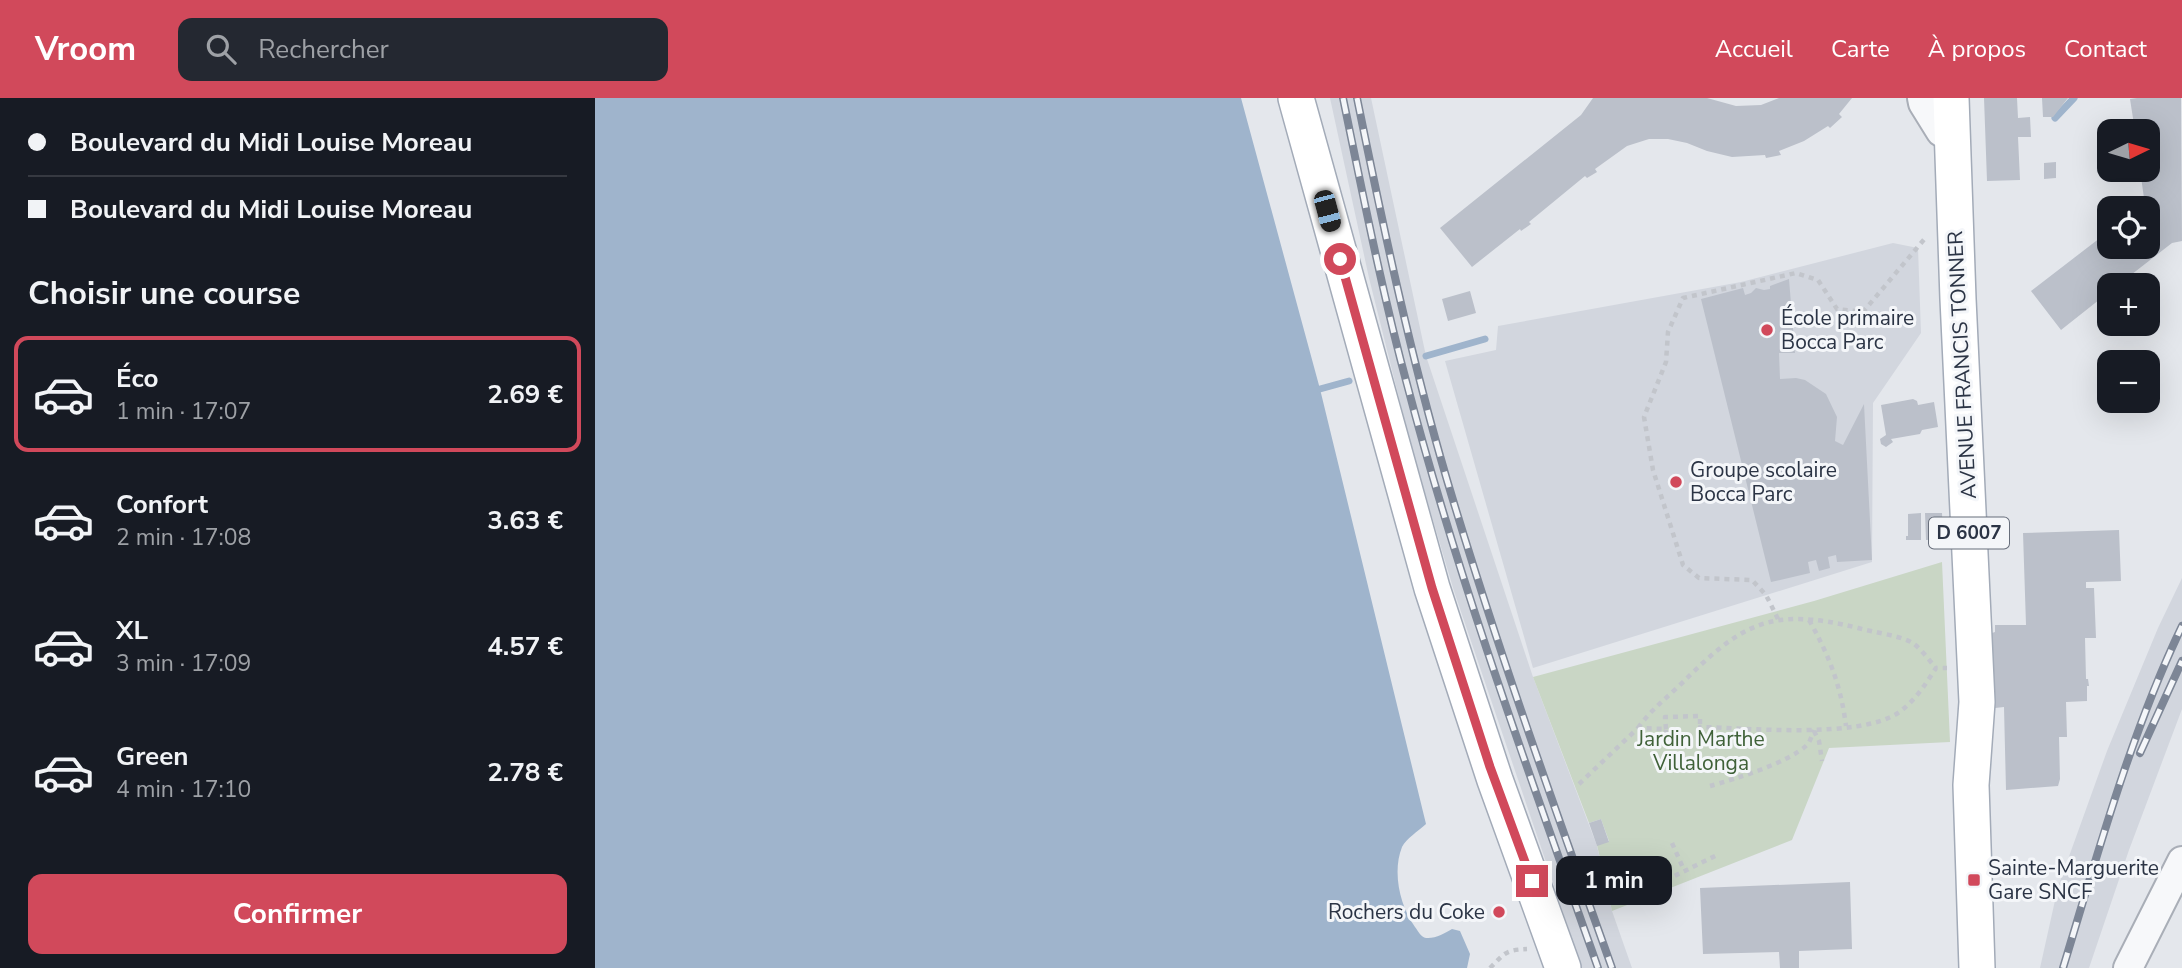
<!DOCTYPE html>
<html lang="fr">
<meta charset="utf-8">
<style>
:root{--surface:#171b24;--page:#242831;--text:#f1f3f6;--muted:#9ea1a6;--line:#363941;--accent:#d1495b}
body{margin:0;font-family:"Nunito Sans",sans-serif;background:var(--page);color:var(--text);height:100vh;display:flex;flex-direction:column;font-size:26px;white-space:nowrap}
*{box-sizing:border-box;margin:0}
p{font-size:23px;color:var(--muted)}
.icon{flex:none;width:38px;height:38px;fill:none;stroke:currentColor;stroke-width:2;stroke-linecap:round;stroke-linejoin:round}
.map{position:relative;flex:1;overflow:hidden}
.drawer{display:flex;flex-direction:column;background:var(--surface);width:595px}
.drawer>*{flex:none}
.banner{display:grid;align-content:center;height:154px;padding:0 28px;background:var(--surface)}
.needle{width:46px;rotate:85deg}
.fabs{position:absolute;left:1502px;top:21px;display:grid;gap:14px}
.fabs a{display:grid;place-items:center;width:63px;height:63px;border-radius:14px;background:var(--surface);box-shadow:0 7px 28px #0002;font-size:35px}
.end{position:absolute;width:32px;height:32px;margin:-16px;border:9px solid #d1495b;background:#fff;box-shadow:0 0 0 4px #fff}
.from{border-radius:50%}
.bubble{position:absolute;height:49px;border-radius:14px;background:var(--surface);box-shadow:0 7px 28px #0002;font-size:23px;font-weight:700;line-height:49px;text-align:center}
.car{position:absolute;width:21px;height:42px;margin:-21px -10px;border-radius:9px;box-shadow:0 0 5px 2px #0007;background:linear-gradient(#222 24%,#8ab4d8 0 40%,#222 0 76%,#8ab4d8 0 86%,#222 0)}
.banner b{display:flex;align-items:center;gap:24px;height:66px;font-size:26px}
.banner b+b{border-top:2px solid var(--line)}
.banner i{width:18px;height:18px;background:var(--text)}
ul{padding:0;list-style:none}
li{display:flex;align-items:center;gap:21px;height:116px;margin:0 14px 10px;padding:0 14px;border:4px solid transparent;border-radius:14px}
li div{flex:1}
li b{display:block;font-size:26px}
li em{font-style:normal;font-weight:700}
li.active{border-color:var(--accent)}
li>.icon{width:63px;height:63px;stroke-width:1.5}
h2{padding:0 28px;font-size:32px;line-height:84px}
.button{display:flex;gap:14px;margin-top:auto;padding:14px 28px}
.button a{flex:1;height:80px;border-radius:14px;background:var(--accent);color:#fff;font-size:28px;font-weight:700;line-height:80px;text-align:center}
header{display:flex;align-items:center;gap:42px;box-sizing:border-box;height:98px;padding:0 35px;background:var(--accent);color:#fff}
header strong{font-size:33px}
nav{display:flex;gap:38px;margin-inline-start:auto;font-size:24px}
.search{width:490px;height:63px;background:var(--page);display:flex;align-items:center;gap:18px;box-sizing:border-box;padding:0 24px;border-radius:14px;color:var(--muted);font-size:26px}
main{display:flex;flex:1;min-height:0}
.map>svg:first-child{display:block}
.built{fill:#d2d6de}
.green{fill:#c9d6c5}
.water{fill:#9fb4cc}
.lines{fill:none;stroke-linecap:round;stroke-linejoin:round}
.stream{stroke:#9fb4cc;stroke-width:7}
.building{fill:#bbc0ca}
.minor-casing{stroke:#a9aeb7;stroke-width:32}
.major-casing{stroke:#a3abb8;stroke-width:38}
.path{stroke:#c2c5cb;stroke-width:4.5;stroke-dasharray:5 5;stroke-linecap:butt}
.minor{stroke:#f7f8fa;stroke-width:28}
.major{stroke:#fff;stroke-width:35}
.rail-casing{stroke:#7d8696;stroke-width:8}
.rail{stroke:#f4f6f9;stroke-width:5;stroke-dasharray:16;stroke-linecap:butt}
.route{stroke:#d1495b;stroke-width:9}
.poi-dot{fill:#d1495b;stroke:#f4f6f9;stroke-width:2.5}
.labels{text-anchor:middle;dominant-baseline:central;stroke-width:6;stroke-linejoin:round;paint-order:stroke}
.shield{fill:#f4f6f9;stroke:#676e7b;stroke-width:2}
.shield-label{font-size:19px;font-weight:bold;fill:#2b3445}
.poi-label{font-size:21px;fill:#2b3445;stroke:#f4f6f9;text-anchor:start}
.street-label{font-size:21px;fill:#2b3445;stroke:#f4f6f9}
.park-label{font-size:21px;fill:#3f6138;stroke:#f4f6f9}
</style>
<header>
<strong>Vroom</strong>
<div class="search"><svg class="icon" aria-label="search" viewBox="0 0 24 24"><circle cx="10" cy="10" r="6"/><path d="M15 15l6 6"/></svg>Rechercher</div>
<nav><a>Accueil</a><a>Carte</a><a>À propos</a><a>Contact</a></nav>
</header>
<main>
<section class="drawer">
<div class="banner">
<b><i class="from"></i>Boulevard du Midi Louise Moreau</b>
<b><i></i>Boulevard du Midi Louise Moreau</b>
</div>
<h2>Choisir une course</h2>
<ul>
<li class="active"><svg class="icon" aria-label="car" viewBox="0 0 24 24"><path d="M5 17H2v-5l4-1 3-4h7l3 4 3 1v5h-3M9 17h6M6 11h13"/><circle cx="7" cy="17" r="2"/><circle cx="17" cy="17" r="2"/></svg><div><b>Éco</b><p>1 min · 17:07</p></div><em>2.69 €</em></li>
<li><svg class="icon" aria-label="car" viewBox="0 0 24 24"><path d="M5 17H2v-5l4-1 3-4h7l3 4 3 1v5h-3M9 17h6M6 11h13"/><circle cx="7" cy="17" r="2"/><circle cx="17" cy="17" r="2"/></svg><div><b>Confort</b><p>2 min · 17:08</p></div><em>3.63 €</em></li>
<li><svg class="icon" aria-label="car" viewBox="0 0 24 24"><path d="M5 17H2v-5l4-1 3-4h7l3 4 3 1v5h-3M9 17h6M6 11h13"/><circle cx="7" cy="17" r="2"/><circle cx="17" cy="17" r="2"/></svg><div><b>XL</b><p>3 min · 17:09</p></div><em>4.57 €</em></li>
<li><svg class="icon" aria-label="car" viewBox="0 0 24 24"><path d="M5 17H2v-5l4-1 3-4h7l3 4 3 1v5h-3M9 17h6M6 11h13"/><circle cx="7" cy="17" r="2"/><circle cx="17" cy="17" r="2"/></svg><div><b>Green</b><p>4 min · 17:10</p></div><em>2.78 €</em></li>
</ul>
<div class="button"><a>Confirmer</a></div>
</section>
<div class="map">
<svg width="1587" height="870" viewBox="0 0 1587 870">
<rect width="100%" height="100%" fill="#e4e7ec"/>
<!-- built -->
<path class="built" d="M735,0H776L831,258L938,579L1002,748L1017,813L1037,870H987L859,493L816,348L774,180Z
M1298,145L1323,150L1326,235L1278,305L1277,464L938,570L850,263L901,252L903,228L1146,184Z
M1587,480V611L1534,752L1494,870H1445L1463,789L1512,653L1563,530Z"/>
<!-- green -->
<path class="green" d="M1347,464L1355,644L1234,650L1197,742L1017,813L1002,747L1014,743L1006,721L994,725L938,579L1219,503Z"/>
<!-- water -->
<path class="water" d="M0,0H646L725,291L831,726C823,733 811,741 807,749C797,774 805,808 820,829C823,833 826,839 831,840C840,841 850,835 857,831L865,833L875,856L872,870H0Z"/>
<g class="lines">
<!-- stream -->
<path class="stream" d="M1460,20L1479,0
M831,258L890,241
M725,291L754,283"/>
</g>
<!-- building -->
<path class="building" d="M998,0H1112L1141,8L1166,7L1184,0H1257L1244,16L1247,19L1235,30L1233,28L1209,43L1184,53L1186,57L1171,60L1170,57L1137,59L1112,53L1092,45L1073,41H1054L1032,48L1000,71L1002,74L992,80L990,78L934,124L936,126L926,133L925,131L877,169L845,130L986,17Z
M1389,0H1422L1423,20L1435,19L1436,39H1423L1425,82L1392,83Z
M1447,0H1473L1458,19H1448Z
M1542,0H1586L1587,143L1577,145L1523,187H1514V194L1466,232L1436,193L1514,133V149H1552V110H1543L1549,100L1545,72H1552V33H1540L1535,1Z
M1461,64V80L1449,81V65Z
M1194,181L1200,255H1184L1185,281L1201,280L1210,282L1231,296L1242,319L1240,343L1248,347L1269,306L1277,462L1242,464L1241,457L1233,459L1235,470L1224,473L1221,462L1213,464L1215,475L1176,484L1106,201L1148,190L1150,197L1156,195L1161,190L1169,192L1175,191V188Z
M875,193L881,215L853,223L847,201Z
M1318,301L1322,303L1323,307L1339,304L1343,329L1327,332L1325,336L1296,341L1298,344L1291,349L1286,346L1285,341L1291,337L1286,307Z
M1326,415V442H1311V438H1313V416Z
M1330,415H1347L1348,441L1331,442Z
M1524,432L1526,483L1491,484V490H1499L1501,540H1490L1491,581H1493L1494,588H1492V603L1471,604L1472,639H1464L1465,681L1463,688L1411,692L1409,609L1400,610L1397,535L1400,534V527H1431L1428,435Z
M1006,721L1014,744L1002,748L994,725Z
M1255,784L1257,851L1204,853V870H1185L1184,854L1108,856L1105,790Z"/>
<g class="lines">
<!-- minor casing -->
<g class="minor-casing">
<path id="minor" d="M1327,0L1328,5L1346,34L1358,40
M1533,870L1587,763"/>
</g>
<!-- major casing -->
<g class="major-casing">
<path id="major" d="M701,0L837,490L900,682L968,870
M1356,0L1363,201L1382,604L1376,687L1382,870"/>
</g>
<!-- path -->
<path class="path" d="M1183,521L1171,497L1157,482L1104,480L1088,467L1058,372L1049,319L1071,264L1073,234L1088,200L1201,175L1223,182L1242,211L1268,214L1332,138
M1214,522C1234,557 1246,588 1251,628
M1043,630C1055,613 1069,602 1084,588C1146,526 1174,508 1263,530C1277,534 1309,538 1319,546C1327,552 1334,562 1341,570
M1071,631L1070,619L1105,618V629
M1219,633L1224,643L1227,663
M984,686L1043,630L1071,631L1070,640L1105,639V629C1153,630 1263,641 1303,615C1320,603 1330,587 1341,570H1352
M1115,688C1140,681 1193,665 1212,647C1215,644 1217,637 1219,632
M1077,745L1089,772
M1035,800L1124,756
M895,870C910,855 910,852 932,851"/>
<!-- minor -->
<use href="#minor" class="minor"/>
<!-- major -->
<use href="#major" class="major"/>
<!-- rail casing -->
<g class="rail-casing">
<path id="rail" d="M748,0C768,97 787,194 813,290C865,487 935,678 1003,870
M762,0C788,128 815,256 852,382C901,547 959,708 1017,870
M1545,655L1587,563
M1468,870C1503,755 1535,637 1587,528"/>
</g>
<!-- rail -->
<use href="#rail" class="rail"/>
</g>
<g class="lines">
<!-- route -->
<path class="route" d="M745,161L837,490L895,669L937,783"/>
</g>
<!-- markers -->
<g class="poi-dot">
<circle cx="1172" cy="232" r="7"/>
<circle cx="1081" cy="384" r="7"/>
<rect x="1372" y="775" width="14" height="14" rx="3.5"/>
<circle cx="904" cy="814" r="7"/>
</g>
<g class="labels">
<!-- shield labels -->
<rect class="shield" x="1334" y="419.5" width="80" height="31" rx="5"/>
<g class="shield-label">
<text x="1374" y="435">D 6007</text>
</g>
<!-- poi labels -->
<g class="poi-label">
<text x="1186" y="220">École primaire<tspan x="1186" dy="24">Bocca Parc</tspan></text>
<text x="1095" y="372">Groupe scolaire<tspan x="1095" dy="24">Bocca Parc</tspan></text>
<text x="1393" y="770">Sainte-Marguerite<tspan x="1393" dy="24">Gare SNCF</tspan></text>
<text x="890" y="814" text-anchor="end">Rochers du Coke</text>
</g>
<!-- street labels -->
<g class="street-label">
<text transform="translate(1367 267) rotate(-93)">AVENUE FRANCIS TONNER</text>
</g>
<!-- park labels -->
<g class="park-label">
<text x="1106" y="641">Jardin Marthe<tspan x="1106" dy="24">Villalonga</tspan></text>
</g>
</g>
</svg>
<div class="fabs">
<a><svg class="needle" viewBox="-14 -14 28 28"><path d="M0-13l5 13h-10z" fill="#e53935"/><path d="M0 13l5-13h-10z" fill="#9ea1a6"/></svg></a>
<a><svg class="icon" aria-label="locate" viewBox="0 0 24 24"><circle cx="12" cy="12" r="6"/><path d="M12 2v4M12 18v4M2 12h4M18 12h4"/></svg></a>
<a>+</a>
<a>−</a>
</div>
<i class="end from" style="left:745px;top:161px"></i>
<i class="end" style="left:937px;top:783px"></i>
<div class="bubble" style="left:961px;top:758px;width:116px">1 min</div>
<i class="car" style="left:732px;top:113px;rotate:165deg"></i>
</div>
</main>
